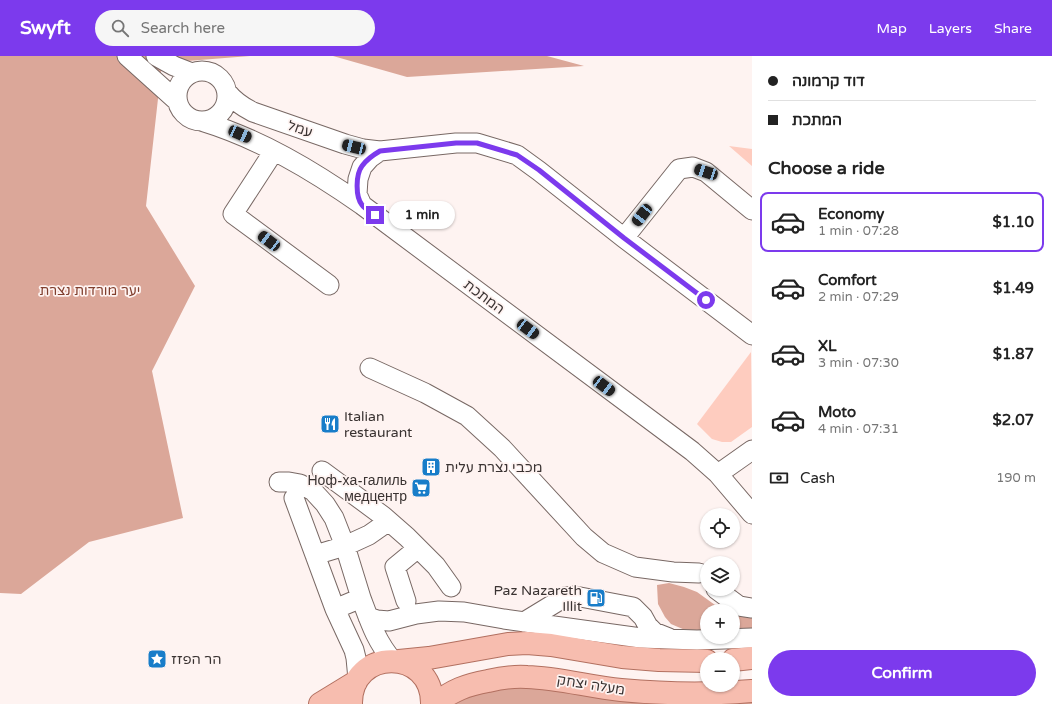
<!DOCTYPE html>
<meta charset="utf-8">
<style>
:root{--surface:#fff;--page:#f6f6f6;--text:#222;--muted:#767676;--line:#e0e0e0;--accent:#7c3aed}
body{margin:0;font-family:"Varela Round",Heebo,sans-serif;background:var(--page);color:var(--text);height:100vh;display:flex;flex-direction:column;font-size:15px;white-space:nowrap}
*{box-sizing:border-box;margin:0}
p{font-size:13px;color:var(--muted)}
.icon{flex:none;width:22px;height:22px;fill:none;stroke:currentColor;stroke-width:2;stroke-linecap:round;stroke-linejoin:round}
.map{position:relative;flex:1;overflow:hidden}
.side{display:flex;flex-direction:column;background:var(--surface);width:300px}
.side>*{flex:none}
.hud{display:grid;align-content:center;height:88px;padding:0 16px;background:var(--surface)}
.tools{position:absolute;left:700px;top:452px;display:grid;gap:8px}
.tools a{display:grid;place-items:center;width:40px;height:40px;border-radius:50%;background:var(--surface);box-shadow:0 1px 3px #0004;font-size:20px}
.end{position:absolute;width:18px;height:18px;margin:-9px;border:5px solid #7c3aed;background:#fff;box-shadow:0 0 0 2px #fff}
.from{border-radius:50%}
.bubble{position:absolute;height:28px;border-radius:14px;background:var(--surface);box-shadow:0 1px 3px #0004;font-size:13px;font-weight:700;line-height:28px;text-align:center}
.car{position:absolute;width:12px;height:24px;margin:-12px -6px;border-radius:5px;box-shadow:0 0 3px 1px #0007;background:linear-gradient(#222 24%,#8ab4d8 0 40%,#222 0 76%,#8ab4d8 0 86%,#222 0)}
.hud b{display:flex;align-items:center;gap:14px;height:38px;font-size:15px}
.hud b+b{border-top:1px solid var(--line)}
.hud i{width:10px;height:10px;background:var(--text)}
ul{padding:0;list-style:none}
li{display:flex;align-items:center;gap:12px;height:60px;margin:0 8px 6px;padding:0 8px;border:2px solid transparent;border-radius:8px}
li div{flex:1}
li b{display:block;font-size:15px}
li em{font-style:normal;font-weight:700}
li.selected{border-color:var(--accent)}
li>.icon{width:36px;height:36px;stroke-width:1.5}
h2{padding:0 16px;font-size:18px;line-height:48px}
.pay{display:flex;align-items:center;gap:10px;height:44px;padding:0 16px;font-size:15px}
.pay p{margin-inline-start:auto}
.cta{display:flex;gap:8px;margin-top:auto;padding:8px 16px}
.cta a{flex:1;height:46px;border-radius:24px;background:var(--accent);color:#fff;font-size:16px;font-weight:700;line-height:46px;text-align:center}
header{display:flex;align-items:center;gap:24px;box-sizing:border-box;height:56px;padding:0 20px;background:var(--accent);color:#fff}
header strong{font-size:19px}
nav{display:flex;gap:22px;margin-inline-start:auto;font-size:14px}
.search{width:280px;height:36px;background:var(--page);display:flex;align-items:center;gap:10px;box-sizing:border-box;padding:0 14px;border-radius:22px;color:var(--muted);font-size:15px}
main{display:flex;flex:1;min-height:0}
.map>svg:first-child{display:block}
.green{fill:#feccbf}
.forest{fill:#dba799}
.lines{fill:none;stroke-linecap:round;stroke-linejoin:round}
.minor-casing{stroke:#786864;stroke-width:21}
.major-casing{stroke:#b27060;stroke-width:24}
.minor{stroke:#fff;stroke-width:19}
.major{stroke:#f7bdaf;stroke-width:22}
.route{stroke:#7c3aed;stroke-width:5}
.labels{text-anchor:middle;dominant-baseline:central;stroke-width:3.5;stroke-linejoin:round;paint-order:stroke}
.street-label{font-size:14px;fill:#3a3332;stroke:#fef3f1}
.park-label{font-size:14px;fill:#803e2d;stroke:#fef3f1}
.poi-label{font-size:14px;fill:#3a3332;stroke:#fef3f1;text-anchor:start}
</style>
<header>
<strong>Swyft</strong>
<div class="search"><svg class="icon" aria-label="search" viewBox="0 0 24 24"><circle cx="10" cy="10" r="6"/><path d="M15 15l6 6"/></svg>Search here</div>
<nav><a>Map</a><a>Layers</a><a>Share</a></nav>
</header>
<main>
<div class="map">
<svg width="752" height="648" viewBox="0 0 752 648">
<rect width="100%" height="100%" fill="#fef3f1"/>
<!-- green -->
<path class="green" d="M729,90L752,93V110Z
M751,296L752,371L731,386H722L712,383L697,368Z"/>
<!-- forest -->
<path class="forest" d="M0,0H250L162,7L146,150L195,230L152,315L183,462L89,486L21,538L0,537Z
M333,0H547L584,10L407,21Z
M669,527L684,531L697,536L715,549L741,557L752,558V572L733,573V555H707V575L685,574L671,568L665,561L658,548L657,529Z
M512,630L752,642V648H456L479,634Z"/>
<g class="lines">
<!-- minor casing -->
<g class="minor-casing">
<path id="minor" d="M127,0L177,45
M156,0L174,10L192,17
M177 40a25 25 0 1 1 50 0a25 25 0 1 1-50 0Z
M227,36C234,45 243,51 253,56L345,88L363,93L380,95L456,87H477L517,99L539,115L624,182L752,279
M201,65C260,83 312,114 362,149L692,395L718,418L752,458
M274,95L233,158L329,229
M362,149L357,138L358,123L362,111L370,102L380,95
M624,182L679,113L693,111L706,116L752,154
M370,312L425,337L467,360L502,392L584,481L603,497L635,511L673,516L699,517
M322,415L383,460L407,481L436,510L451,531
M718,418L752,394
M279,426H289L300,428L313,435L325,448L334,462L345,490L361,542
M294,442L335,553
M315,499L345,490L369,479L389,465
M716,533L739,550L752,552
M406,545L395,511L418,492
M368,561L377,564L389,565L416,558L439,555L464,556L504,563L641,582L697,584L752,582
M524,566L565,541L575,540L633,551L643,561L648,570L654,576L669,582
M358,623L356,602L354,594L335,553L361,542C370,566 376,585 393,605"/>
</g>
<!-- major casing -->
<g class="major-casing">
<path id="major" d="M733,604L752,602
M399,605L429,602L508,588L527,587L551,589L622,601L659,604L707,605
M320,648L356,626
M351,648C350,591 433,591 432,648
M435,648C453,634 466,629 488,625C501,622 514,620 527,621C559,622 590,631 621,634C665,638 708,639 752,635"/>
</g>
<!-- minor -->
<use href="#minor" class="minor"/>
<!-- major -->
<use href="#major" class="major"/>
</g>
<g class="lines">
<!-- route -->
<path class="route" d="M375,159C371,156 365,153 362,149C355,140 356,118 362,110C367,103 373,99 380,95L456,87H477L517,99L539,114L624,182L706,244"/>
</g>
<!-- icons -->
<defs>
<g id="restaurant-square" transform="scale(1)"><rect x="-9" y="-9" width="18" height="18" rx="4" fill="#187dc9" stroke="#fef3f1"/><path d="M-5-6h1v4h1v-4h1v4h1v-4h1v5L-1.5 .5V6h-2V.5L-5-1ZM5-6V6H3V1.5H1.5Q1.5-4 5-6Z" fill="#fff"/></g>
<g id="building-square" transform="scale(1)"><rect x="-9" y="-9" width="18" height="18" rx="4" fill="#187dc9" stroke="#fef3f1"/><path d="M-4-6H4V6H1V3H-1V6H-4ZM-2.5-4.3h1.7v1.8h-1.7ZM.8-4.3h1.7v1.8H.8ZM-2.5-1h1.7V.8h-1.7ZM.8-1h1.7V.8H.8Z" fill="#fff"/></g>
<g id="supermarket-square" transform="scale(1)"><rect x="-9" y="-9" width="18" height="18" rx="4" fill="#187dc9" stroke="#fef3f1"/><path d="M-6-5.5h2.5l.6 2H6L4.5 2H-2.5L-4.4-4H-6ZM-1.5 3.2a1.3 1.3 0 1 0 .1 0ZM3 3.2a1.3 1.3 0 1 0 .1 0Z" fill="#fff"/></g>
<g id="fuel-square" transform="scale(1)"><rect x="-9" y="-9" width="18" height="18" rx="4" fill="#187dc9" stroke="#fef3f1"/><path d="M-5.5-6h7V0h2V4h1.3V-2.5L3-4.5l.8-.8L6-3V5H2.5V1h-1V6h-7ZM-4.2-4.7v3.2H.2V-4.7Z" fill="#fff"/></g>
<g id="sight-square" transform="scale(1)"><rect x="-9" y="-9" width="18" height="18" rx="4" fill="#187dc9" stroke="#fef3f1"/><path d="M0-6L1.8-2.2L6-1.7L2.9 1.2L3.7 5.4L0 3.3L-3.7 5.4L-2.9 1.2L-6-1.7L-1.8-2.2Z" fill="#fff"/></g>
</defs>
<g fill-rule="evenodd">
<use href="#restaurant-square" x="330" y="368"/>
<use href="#building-square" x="431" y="411"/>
<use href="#supermarket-square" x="421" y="432"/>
<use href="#fuel-square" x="596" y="542"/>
<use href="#sight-square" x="157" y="603"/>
</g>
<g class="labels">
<!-- street labels -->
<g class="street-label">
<text transform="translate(300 73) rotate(19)">עמל</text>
<text transform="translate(484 241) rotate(37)">המתכת</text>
<text transform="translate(591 629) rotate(9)">מעלה יצחק</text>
</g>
<!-- park labels -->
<g class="park-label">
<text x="90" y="234">יער מורדות נצרת</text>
</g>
<!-- poi labels -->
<g class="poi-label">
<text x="344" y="360">Italian<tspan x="344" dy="16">restaurant</tspan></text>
<text x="445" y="411">מכבי נצרת עלית</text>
<text x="407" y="424" text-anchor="end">Ноф-ха-галиль<tspan x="407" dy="16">медцентр</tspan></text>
<text x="582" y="534" text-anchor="end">Paz Nazareth<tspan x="582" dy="16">Illit</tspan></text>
<text x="171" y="603">הר הפזז</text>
</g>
</g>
</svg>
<div class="tools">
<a><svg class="icon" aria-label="locate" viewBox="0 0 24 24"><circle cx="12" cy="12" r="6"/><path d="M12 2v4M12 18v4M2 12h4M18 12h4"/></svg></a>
<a><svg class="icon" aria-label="layers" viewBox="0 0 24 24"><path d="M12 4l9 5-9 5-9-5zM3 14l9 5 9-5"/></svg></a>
<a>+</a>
<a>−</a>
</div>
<i class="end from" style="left:706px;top:244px"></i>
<i class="end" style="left:375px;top:159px"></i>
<div class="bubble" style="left:389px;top:145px;width:66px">1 min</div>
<i class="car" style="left:240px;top:78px;rotate:114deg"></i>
<i class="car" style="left:354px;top:91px;rotate:284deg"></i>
<i class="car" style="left:706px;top:116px;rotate:288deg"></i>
<i class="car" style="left:642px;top:159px;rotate:218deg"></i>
<i class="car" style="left:269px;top:185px;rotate:307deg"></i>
<i class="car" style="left:528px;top:273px;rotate:127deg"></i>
<i class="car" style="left:604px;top:330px;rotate:127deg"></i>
</div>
<section class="side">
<div class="hud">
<b><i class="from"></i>דוד קרמונה</b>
<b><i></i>המתכת</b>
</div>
<h2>Choose a ride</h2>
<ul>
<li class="selected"><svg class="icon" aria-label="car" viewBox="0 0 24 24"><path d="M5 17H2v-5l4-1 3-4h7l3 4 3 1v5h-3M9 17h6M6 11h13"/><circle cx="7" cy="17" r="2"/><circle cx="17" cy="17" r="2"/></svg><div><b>Economy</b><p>1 min · 07:28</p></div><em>$1.10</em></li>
<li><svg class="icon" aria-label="car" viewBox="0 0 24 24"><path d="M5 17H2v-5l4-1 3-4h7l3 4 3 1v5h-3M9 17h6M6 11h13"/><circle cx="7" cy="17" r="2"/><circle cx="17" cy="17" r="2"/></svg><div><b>Comfort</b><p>2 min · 07:29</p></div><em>$1.49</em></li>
<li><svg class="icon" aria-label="car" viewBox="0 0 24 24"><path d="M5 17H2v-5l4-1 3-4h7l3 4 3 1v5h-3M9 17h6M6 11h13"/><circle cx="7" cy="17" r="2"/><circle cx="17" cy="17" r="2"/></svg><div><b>XL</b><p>3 min · 07:30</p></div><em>$1.87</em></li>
<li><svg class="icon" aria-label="car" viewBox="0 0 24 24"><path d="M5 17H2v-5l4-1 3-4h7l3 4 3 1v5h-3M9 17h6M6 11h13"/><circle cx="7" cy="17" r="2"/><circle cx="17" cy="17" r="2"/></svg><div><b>Moto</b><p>4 min · 07:31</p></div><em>$2.07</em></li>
</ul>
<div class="pay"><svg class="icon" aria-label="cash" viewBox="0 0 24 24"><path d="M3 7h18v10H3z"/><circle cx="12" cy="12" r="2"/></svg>Cash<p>190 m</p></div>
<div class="cta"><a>Confirm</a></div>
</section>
</main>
